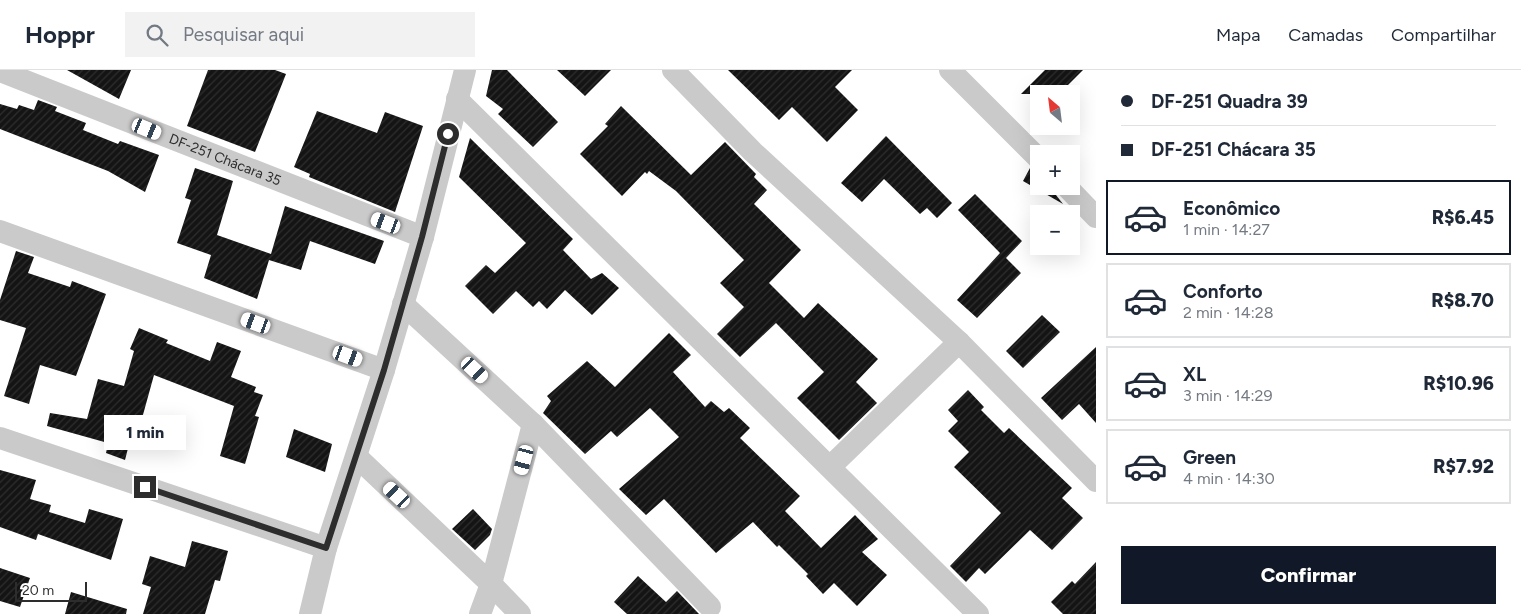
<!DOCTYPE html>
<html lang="pt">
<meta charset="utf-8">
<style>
:root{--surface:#fff;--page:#f2f2f3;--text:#1f2937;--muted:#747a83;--line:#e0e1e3;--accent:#111827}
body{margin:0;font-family:Figtree,sans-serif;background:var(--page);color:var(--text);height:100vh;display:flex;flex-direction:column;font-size:19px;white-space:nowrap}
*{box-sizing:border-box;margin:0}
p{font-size:16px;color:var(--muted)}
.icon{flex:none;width:28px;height:28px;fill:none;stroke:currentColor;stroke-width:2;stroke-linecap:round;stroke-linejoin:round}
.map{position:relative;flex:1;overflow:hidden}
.sheet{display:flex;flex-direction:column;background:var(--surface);width:425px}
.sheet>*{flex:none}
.top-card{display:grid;align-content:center;height:110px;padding:0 25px;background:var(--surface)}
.needle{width:32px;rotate:332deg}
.buttons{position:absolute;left:1030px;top:15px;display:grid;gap:10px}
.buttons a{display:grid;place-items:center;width:50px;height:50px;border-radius:0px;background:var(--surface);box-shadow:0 5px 20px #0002;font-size:25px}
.scale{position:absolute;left:15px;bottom:12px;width:72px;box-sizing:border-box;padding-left:5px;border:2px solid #2d2d2d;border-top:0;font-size:14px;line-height:18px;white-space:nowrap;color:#2d2d2d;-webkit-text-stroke:4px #fff;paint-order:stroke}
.end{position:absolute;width:22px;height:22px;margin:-11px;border:6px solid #2d2d2d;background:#fff;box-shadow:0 0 0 2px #fff}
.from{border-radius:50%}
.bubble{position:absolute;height:35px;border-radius:0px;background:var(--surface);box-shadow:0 5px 20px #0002;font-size:16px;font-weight:800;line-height:35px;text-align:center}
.car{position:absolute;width:15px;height:30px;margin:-15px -8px;border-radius:6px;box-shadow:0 0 4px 1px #0007;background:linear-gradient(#fff 24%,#345 0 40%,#fff 0 76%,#345 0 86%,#fff 0)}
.top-card b{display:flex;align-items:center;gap:18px;height:48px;font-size:19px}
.top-card b+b{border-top:1px solid var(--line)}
.top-card i{width:12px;height:12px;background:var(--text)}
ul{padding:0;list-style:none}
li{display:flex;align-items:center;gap:15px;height:75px;margin:0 10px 8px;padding:0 15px;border:2px solid var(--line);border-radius:0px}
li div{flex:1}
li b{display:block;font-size:19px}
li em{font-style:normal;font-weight:800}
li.selected{border-color:var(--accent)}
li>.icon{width:45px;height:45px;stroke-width:1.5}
.primary-button{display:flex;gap:10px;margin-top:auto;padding:10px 25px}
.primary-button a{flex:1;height:58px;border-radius:0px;background:var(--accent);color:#fff;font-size:20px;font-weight:800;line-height:58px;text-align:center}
header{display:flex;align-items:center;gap:30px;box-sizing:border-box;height:70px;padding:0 25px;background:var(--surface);border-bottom:1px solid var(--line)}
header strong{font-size:24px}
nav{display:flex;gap:28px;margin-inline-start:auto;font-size:18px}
.search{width:350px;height:45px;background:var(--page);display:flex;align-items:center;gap:12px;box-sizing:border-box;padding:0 18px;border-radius:0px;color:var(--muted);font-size:19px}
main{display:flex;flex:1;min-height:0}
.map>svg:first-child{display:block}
.building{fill:url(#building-hatch)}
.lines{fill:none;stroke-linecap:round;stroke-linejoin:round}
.street{stroke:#cacaca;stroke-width:22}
.route{stroke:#2d2d2d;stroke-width:6}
.labels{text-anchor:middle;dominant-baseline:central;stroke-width:5;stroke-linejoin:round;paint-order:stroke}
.street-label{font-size:14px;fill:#2d2d2d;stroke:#fff}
</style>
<header>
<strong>Hoppr</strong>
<div class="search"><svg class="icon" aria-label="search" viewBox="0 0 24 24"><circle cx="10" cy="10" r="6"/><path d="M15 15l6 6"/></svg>Pesquisar aqui</div>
<nav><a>Mapa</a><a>Camadas</a><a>Compartilhar</a></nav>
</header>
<main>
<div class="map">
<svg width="1096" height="544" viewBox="0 0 1096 544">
<defs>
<pattern id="building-hatch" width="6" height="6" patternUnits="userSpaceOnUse" patternTransform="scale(1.25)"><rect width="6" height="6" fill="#141414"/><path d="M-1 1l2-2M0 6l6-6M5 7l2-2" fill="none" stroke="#2e2e2e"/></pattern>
</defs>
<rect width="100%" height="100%" fill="#fff"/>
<!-- building -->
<path class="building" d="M67,0H131L119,29Z
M208,0H275L286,4L255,82L187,56Z
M492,0H507L558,52L533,77L498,44L503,39L486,26Z
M557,0H611L585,26Z
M728,0H852L835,17L858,40L827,72L792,37L779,50Z
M1045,0H1083L1059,24H1021Z
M38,30L57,37L55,41L86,53L83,60L118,74L120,71L159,85L145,122L108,101L0,59V34L17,39L19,35L34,40Z
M621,36L691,105L725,72L756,104L754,107L767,120L754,134L801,180L769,213L804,248L818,233L878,289L856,312L877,333L839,370L797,328L824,302L776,253L740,287L717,264L744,237L720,213L744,190L676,121L649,101L647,104L645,102L622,126L580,84L608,56L605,54Z
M317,41L377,63L385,42L423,56L395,142L309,107L310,104L294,97Z
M886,66L952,133L937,148L927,138L920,144L884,109L862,132L841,113Z
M470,68L573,169L563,180L591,209L602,203L619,218L592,245L565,220L547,239L539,231L533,237L516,221L493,244L465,216L486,195L495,203L526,173L459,107Z
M195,98L233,111L217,165L271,184L285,136L384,171L375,194L310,171L301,200L269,190L257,229L204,208L211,185L177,173L191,130L185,128Z
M1030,98L1039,102V116H1053L1056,125L1063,134L1023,111Z
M975,124L1022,171L1006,188L1021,203L977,248L957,230L1000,183L958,140Z
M16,181L34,187L28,203L70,217L72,211L106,224L76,306L40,295L29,334L4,326L26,258L0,250V230Z
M1042,245L1060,262L1023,298L1006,281Z
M139,258L168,270L166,273L210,291L217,272L241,281L231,307L256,317L254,322L263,325L255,346L259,347L245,394L220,386L234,336L154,305L141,352L135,351L125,390L106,383L108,373L47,356L50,343L87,349L98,309L124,316L134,281L130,279Z
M669,263L691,285L673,302L705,337L711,331L724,342L729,338L750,358L740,368L800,426L785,441L821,478L855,445L878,469L862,482L887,505L857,536L834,513L823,524L806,506L808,504L779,475L777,477L753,452L716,483L664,429L646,445L619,419L679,367L650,338L617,367L611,361L585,384L543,343L551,331L547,326L587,291L615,317Z
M1096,277V353L1079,334L1062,350L1041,328Z
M968,320L984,337L981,340L1004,363L1009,358L1072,418L1062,428L1083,448L1052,480L1030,460L985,504L979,498L966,512L950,496L1001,443L954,397L969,382L948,361L958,351L948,340Z
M294,359L332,374L325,402L286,387Z
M0,400L36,410L30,429L51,435L49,442L85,453L89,439L123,449L111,490L38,464L36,470L0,457Z
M473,439L492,459L490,465L475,480L452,459Z
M192,471L228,481L220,511L215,510L205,544H143L151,517L142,514L150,486L185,497Z
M1096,492V544H1063L1051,532L1072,511L1075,514Z
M0,498L30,508L20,537L0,531Z
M638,506L666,532L677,521L699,544H627L614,532Z
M71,522L127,539L126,544H65Z"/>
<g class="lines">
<!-- street -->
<g class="street">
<path d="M673,0L753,82L959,272L1096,411"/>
<path d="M950,0L1039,89"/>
<path id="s1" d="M0,1L423,167"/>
<path d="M457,29L978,544"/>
<path d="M1066,116L1096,147"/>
<path d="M0,161L384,300"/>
<path d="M403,234L533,354L710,537"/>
<path d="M0,368L326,478"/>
<path d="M357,387L491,514L520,544"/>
<path d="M830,397L959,272"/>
<path d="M310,544L326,478L384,300L423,167L465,0"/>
<path d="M480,544L491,514L533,354"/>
</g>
</g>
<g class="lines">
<!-- route -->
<path class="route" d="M145,417L326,478L384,300L422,167L448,64"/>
</g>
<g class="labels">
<!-- street labels -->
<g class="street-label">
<text stroke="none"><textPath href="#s1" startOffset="242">DF-251 Chácara 35</textPath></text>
</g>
</g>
</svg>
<div class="buttons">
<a><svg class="needle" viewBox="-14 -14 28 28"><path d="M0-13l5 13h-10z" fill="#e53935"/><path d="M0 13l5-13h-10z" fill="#747a83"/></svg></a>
<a>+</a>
<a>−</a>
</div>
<div class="scale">20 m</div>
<i class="end from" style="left:448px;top:64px"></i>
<i class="end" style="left:145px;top:417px"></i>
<div class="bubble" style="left:104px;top:345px;width:82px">1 min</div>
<i class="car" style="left:147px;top:59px;rotate:112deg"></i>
<i class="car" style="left:386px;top:153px;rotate:291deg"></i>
<i class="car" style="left:256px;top:253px;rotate:290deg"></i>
<i class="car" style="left:348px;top:286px;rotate:110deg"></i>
<i class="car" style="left:475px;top:300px;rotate:133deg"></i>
<i class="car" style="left:524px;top:390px;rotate:195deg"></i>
<i class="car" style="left:397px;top:425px;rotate:313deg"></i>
</div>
<section class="sheet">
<div class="top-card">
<b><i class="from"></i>DF-251 Quadra 39</b>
<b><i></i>DF-251 Chácara 35</b>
</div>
<ul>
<li class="selected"><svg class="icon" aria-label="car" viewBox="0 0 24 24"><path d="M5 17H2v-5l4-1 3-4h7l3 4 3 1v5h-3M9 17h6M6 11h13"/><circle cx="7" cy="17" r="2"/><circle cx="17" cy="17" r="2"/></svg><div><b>Econômico</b><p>1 min · 14:27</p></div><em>R$6.45</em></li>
<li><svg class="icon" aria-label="car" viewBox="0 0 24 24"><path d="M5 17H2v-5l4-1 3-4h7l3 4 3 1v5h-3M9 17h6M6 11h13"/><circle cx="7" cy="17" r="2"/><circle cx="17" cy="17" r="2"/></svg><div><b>Conforto</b><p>2 min · 14:28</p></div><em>R$8.70</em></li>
<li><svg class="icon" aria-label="car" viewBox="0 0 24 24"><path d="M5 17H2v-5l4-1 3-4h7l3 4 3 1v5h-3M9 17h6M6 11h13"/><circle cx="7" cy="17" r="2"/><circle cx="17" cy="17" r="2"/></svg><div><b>XL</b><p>3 min · 14:29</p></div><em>R$10.96</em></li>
<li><svg class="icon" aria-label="car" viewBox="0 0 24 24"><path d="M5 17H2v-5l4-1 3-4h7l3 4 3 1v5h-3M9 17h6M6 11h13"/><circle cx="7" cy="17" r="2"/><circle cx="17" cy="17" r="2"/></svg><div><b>Green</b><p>4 min · 14:30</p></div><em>R$7.92</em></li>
</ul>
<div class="primary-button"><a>Confirmar</a></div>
</section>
</main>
